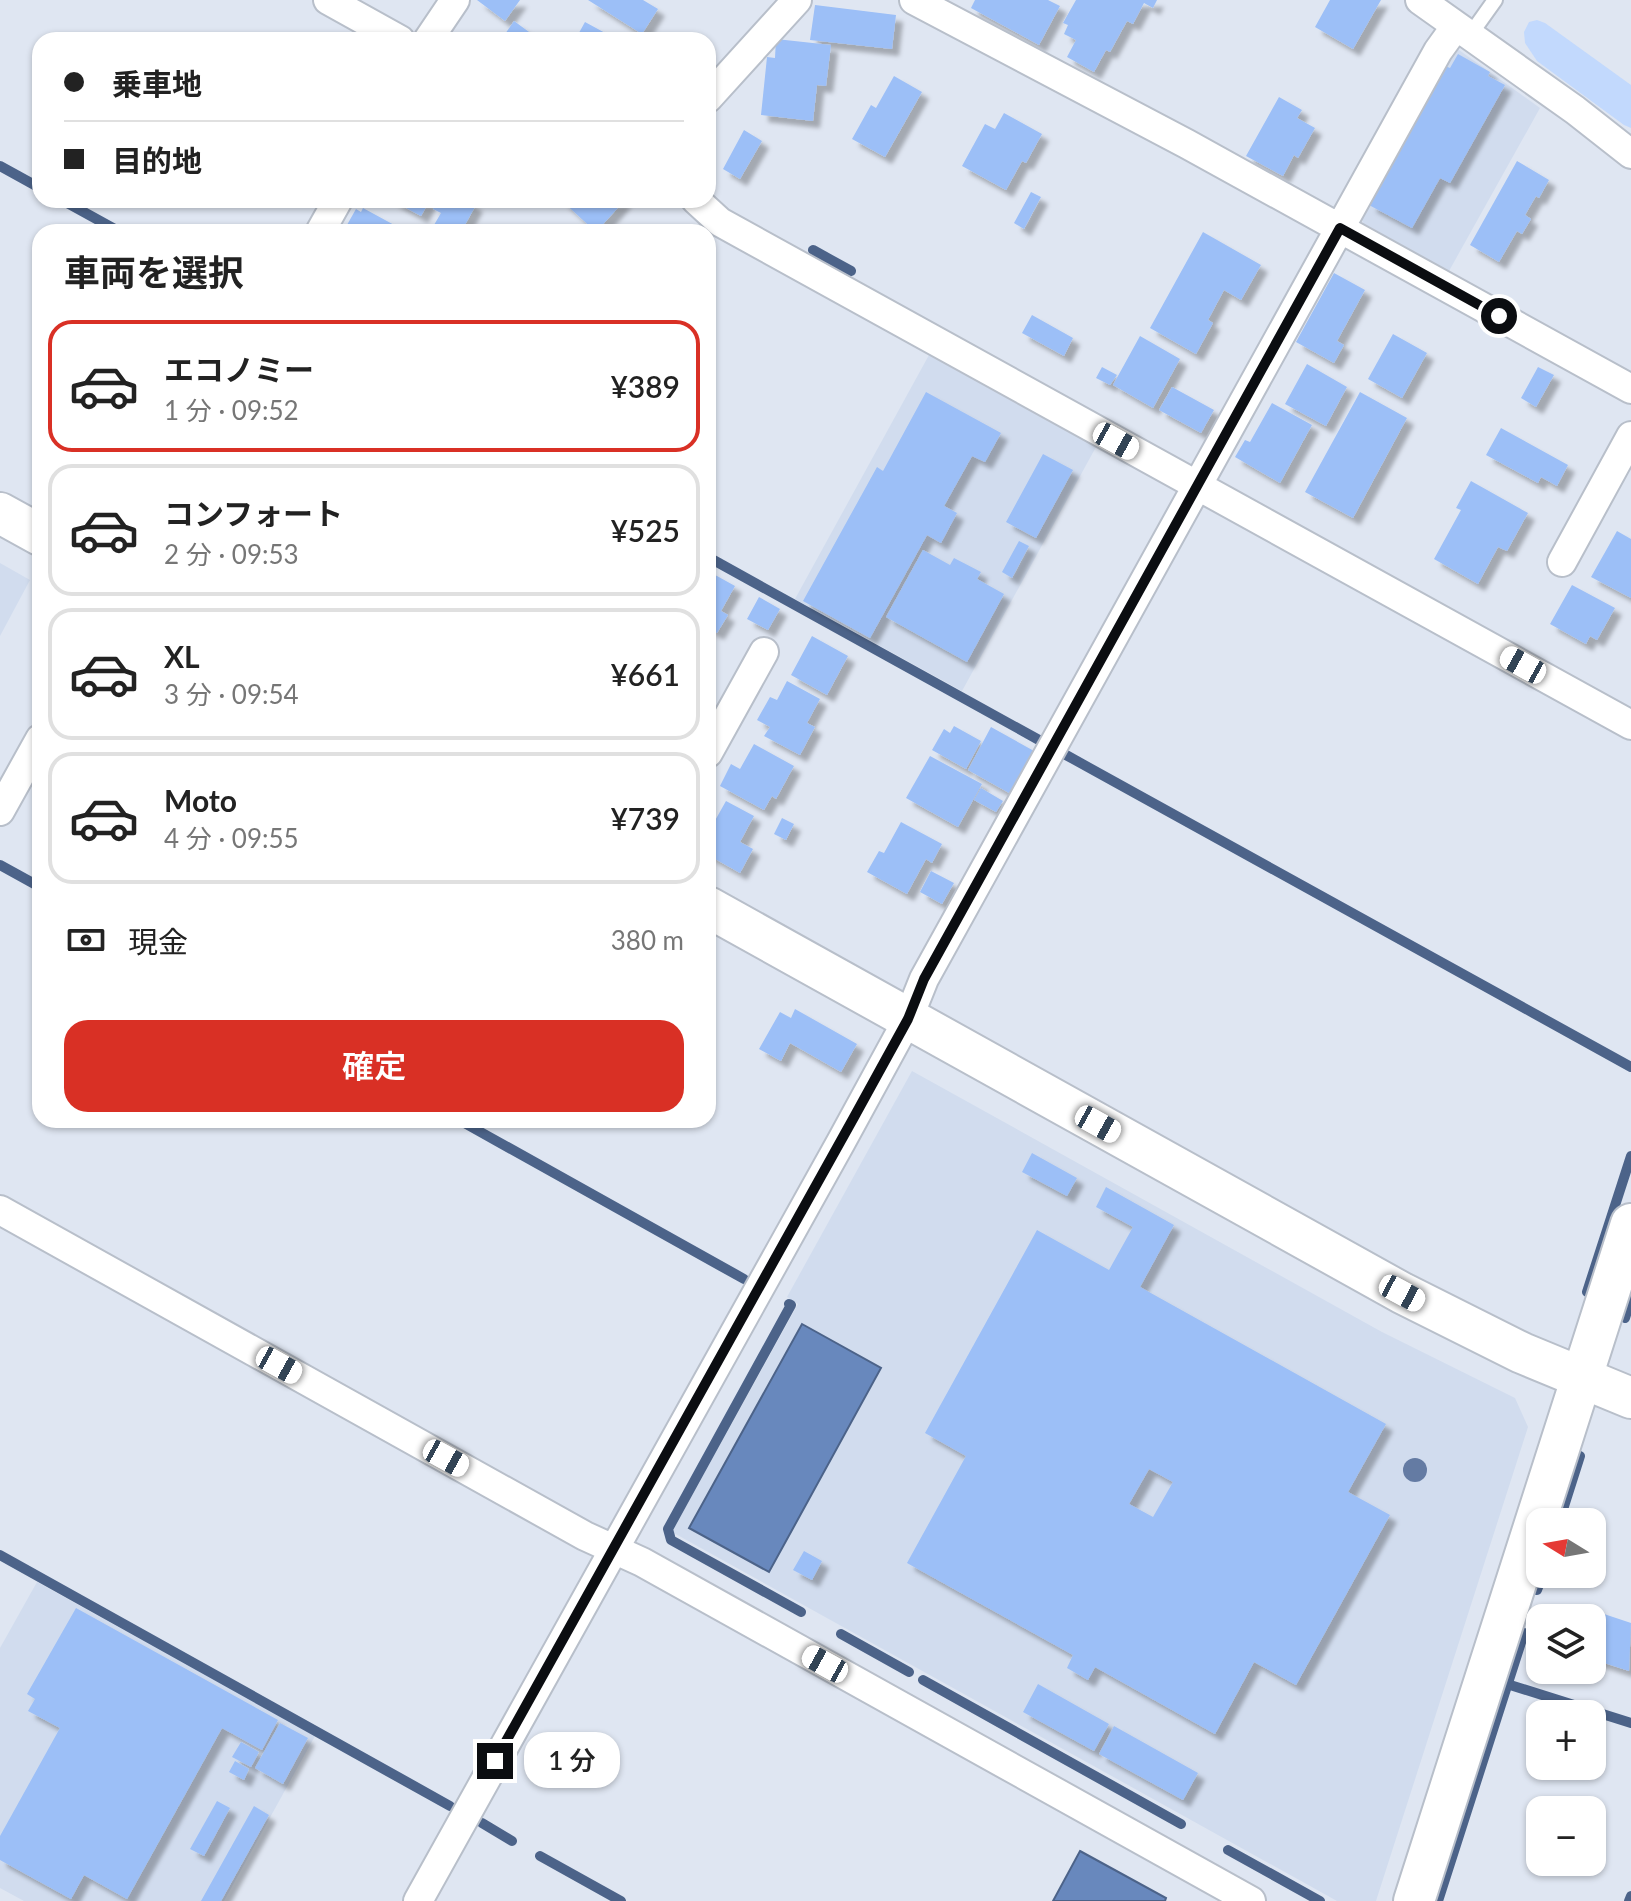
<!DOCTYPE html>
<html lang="ja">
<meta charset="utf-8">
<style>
:root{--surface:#fff;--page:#f6f6f6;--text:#222;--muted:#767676;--line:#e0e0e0;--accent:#d93025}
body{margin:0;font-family:Lato,"Noto Sans JP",sans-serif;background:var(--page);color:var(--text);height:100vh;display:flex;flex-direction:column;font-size:30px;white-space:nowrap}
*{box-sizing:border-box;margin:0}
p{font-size:26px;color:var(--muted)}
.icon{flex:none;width:44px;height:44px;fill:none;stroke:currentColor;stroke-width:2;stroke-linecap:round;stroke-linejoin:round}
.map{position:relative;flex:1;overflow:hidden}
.panel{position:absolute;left:32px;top:224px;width:684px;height:904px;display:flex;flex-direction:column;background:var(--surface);border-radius:24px;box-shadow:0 2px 6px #0004}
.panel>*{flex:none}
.hud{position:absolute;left:32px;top:32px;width:684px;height:176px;border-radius:24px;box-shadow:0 2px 6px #0004;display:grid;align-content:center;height:176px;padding:0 32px;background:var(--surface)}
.needle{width:52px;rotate:281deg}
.buttons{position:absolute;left:1526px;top:1508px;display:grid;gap:16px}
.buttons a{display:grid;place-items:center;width:80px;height:80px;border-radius:16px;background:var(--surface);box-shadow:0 2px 6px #0004;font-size:40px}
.end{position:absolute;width:36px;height:36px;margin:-18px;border:10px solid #0b0d11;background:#fff;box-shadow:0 0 0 4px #fff}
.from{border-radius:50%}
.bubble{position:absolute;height:56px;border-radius:24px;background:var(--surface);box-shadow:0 2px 6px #0004;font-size:26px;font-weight:600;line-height:56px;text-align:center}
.car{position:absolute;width:24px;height:48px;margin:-24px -12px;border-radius:10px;box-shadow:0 0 6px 2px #0007;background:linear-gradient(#fff 24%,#345 0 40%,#fff 0 76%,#345 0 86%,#fff 0)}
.hud b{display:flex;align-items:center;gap:28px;height:76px;font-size:30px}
.hud b+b{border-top:2px solid var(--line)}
.hud i{width:20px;height:20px;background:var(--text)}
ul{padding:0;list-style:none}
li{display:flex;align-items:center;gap:24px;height:132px;margin:0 16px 12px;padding:0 16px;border:4px solid var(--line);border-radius:24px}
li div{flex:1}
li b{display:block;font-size:30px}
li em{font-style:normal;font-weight:600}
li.selected{border-color:var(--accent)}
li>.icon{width:72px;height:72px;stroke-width:1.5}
h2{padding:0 32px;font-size:36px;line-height:96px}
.pay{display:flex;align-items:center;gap:20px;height:88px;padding:0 32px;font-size:30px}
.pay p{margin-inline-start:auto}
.primary-button{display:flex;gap:16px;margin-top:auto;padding:16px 32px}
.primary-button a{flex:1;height:92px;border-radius:24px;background:var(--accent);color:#fff;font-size:32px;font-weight:600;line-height:92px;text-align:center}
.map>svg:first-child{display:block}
.built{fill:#d1dcee}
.green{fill:#c2d9fd}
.water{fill:#6888bd;stroke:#4c6389;stroke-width:2}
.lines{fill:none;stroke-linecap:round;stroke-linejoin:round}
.stream{stroke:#4c6389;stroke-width:10}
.building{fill:#9cbff7;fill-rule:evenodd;filter:url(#shadow)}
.lane-casing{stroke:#b8bfca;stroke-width:18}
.street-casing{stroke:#b8bfca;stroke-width:32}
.secondary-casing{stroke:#b8bfca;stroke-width:44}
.lane{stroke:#fff;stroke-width:14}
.street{stroke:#fff;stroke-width:28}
.secondary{stroke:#fff;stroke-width:40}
.tree{fill:#647ba3}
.route{stroke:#0b0d11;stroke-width:10}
</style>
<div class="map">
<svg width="1631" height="1901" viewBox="0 0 1631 1901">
<defs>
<filter id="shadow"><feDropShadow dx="7" dy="7" stdDeviation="2" flood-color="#0004"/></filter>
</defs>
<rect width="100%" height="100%" fill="#dfe6f2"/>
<!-- built -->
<path class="built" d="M1459,50L1540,108L1449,271L1363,223L1360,213L1449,52Z
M929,355L1096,447L962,691L795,599Z
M0,563L30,580L0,636Z
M912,1071L1382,1332L1515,1398L1528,1427L1376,1901H1337L672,1532L798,1304L787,1297Z
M37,1582L315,1736L224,1901H24L0,1888V1648Z"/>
<!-- green -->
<path class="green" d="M1537,20L1545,23L1631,85V128L1624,125L1537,61L1525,43L1524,32L1529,22Z"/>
<!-- water -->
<path class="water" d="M802,1324L881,1368L769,1572L689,1528Z
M1080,1851L1166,1898L1165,1901H1053Z"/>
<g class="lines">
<!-- stream -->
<path class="stream" d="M0,166L40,188
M62,200L120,232
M813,250L851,271
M708,557L1039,740
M1066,755L1631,1067
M0,865L40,887
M459,1120L744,1279
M1587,1292L1631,1156
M789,1304L791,1305L668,1529L671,1540L801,1612
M1625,1318L1631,1299
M1559,1522L1580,1456
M0,1555L450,1806
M1537,1590L1543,1574
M841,1634L909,1672
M923,1680L1181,1824
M1507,1684L1631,1723
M482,1823L512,1841
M1228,1850L1320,1901
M540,1856L621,1901
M1438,1901L1524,1633
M1629,1901L1631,1896"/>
</g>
<!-- building -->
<path class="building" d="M477,0H520L505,21Z
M588,0H643L658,9L642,34Z
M975,0H1048L1060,6L1039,45L971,8Z
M1076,0H1157L1153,8L1144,3L1133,24L1127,21L1110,52L1106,50L1094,72L1067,57L1076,40L1064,34L1068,25L1063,23Z
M1330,0H1381L1353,49L1315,27Z
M815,5L896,15L892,49L810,40Z
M514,21L540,40H501Z
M585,22L618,40H575Z
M776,39L831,45L826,86L817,85L813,121L761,115L767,57L775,58Z
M1458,54L1490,72L1488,76L1505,85L1450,183L1440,178L1412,228L1369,205L1445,66L1450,68Z
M894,76L922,92L885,157L852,139L871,105L876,108Z
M1279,97L1302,110L1297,118L1315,128L1298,158L1294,155L1283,176L1246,156Z
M1004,113L1042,134L1026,163L1022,161L1006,190L962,166L985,124L995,129Z
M744,130L762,141L740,179L723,169Z
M1517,161L1549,180L1539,198L1536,196L1525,215L1531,219L1522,234L1517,231L1499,262L1470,245Z
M1031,192L1041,197L1024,229L1014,223Z
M391,200H430L421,216Z
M438,200H467L476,205L461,232H448L434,225L441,213L433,209Z
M561,200H625L596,232Z
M363,208L407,232H343L356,209L361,212Z
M1203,232L1261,265L1241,300L1224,290L1208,320L1213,323L1196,354L1150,328Z
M1334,273L1365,290L1337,341L1344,345L1334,363L1296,342Z
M1032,315L1073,338L1064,356L1022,333Z
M1393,334L1427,353L1402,398L1368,379Z
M1140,336L1180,359L1153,408L1113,385Z
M1307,364L1347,387L1326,426L1285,404Z
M1102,367L1117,375L1110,385L1096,378Z
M1538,367L1554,375L1536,407L1521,398Z
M1172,387L1214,410L1201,433L1159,410Z
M926,392L1001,433L985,462L972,456L944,506L957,513L941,543L927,535L870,638L803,601L877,467L883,471Z
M1360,392L1407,418L1353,518L1305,492Z
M1272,403L1312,425L1280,483L1235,457L1245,440L1250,442Z
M1501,428L1568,465L1557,486L1541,477L1538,483L1486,455Z
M1043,454L1073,470L1036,538L1006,522Z
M1471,481L1528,513L1507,551L1498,547L1478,584L1434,559L1461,510L1456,508Z
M1617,531L1631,539V598L1591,577Z
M1019,541L1029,546L1012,578L1002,572Z
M923,550L950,565L954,558L981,572L977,579L1004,594L967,662L886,617Z
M708,571L735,586L721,611L728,615L717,633L708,628Z
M1572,585L1615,608L1597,640L1590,636L1586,644L1550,624Z
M759,597L780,609L768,630L747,619Z
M812,636L848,656L827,695L791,675Z
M787,681L820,699L807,723L815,727L800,755L764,736L770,727L757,720L770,697L777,700Z
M954,726L981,741L966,769L932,750L944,729L950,733Z
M991,727L1034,751L1011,794L968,770Z
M754,744L794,766L776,799L772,796L764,810L720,786L731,764L740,769Z
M930,756L982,784L958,827L906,798Z
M981,788L1003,801L996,812L974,800Z
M726,801L754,816L740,842L753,849L740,873L708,855V833Z
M782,818L794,824L786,840L774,834Z
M901,822L942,844L932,863L926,859L907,894L867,872L879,851L884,853Z
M931,871L954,883L942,904L920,892Z
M795,1009L857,1044L841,1072L790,1043L781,1061L759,1049L780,1012L791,1018Z
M1032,1153L1077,1178L1067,1196L1022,1172Z
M1106,1187L1174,1225L1140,1287L1386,1424L1348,1492L1390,1515L1296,1685L1254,1662L1215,1734L1095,1667L1088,1680L1067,1668L1073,1655L907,1563L966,1456L925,1433L1037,1230L1109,1270L1133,1227L1096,1207ZM1149,1469L1173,1482L1153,1517L1129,1504Z
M804,1551L822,1561L812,1580L793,1570Z
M1583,1607L1631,1623L1629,1671L1592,1659V1618H1579Z
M76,1608L278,1720L262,1750L222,1728L127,1899L84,1875L71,1899L0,1860V1836L60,1728L28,1711L35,1699L27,1694Z
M1038,1684L1109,1724L1094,1751L1023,1712Z
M280,1723L308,1738L283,1784L255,1768Z
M1114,1726L1198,1773L1183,1800L1099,1754Z
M241,1742L259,1752L251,1767L232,1757Z
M235,1761L249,1769L244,1780L229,1772Z
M217,1801L230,1808L204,1856L190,1849Z
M254,1806L269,1815L221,1901H201Z"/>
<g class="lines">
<!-- lane casing -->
<g class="lane-casing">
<path id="lane" d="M1470,35L1495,0"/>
</g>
<!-- street casing -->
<g class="street-casing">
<path id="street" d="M328,0L400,40
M914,0L1187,144L1631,389
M1420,0L1575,110L1631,154
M428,40L455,0
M708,98L797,0
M696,200L720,222L1631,725
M320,232L338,200
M1562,562L1631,436
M708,753L764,652
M0,811L40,739
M0,1210L585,1536L642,1562L1251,1901
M418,1901L841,1142L908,1019L924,979L1438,51L1456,26"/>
</g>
<!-- secondary casing -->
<g class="secondary-casing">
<path id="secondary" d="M0,513L40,535
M708,907L1402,1293L1522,1353L1631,1398
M1414,1901L1631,1224"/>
</g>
<!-- lane -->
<use href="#lane" class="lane"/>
<!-- street -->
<use href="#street" class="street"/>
<!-- secondary -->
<use href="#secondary" class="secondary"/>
</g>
<!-- trees -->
<circle class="tree" cx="1415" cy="1470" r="12"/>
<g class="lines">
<!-- route -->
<path class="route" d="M495,1761L853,1119L908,1019L924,979L1340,228L1499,316"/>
</g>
</svg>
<div class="buttons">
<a><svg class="needle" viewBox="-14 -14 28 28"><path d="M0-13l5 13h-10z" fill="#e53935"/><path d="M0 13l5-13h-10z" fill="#767676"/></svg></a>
<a><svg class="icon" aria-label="layers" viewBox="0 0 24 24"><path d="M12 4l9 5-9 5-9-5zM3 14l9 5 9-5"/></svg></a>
<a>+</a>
<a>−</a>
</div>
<i class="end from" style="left:1499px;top:316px"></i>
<i class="end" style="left:495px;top:1761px"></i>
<div class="bubble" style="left:524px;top:1732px;width:96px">1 分</div>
<i class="car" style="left:1116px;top:441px;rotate:119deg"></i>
<i class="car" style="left:1523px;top:665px;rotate:299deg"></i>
<i class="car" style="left:1098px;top:1124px;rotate:119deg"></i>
<i class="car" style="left:1402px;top:1293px;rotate:118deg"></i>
<i class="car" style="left:279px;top:1365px;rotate:119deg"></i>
<i class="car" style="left:446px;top:1458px;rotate:119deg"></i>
<i class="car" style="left:825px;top:1664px;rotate:299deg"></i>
<div class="hud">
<b><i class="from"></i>乗車地</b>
<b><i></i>目的地</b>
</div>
<section class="panel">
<h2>車両を選択</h2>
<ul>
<li class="selected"><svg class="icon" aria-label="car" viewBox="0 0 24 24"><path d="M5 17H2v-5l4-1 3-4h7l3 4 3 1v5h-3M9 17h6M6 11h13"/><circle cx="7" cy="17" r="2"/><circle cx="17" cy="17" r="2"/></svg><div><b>エコノミー</b><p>1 分 · 09:52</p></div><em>¥389</em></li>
<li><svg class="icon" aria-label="car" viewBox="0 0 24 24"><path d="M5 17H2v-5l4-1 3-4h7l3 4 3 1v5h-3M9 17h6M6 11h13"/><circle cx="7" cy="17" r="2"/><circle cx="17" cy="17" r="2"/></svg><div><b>コンフォート</b><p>2 分 · 09:53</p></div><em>¥525</em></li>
<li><svg class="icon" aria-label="car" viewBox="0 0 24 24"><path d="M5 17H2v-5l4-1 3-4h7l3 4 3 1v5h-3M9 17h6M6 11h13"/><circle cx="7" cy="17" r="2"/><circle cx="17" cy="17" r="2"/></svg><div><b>XL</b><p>3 分 · 09:54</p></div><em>¥661</em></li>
<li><svg class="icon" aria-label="car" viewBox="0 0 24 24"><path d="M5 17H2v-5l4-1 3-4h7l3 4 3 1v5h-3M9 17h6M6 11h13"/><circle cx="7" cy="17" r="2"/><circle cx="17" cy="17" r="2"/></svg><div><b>Moto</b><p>4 分 · 09:55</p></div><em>¥739</em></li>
</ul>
<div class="pay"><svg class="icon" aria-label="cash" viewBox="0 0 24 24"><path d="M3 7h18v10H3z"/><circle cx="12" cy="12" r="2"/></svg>現金<p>380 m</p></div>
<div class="primary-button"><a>確定</a></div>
</section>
</div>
